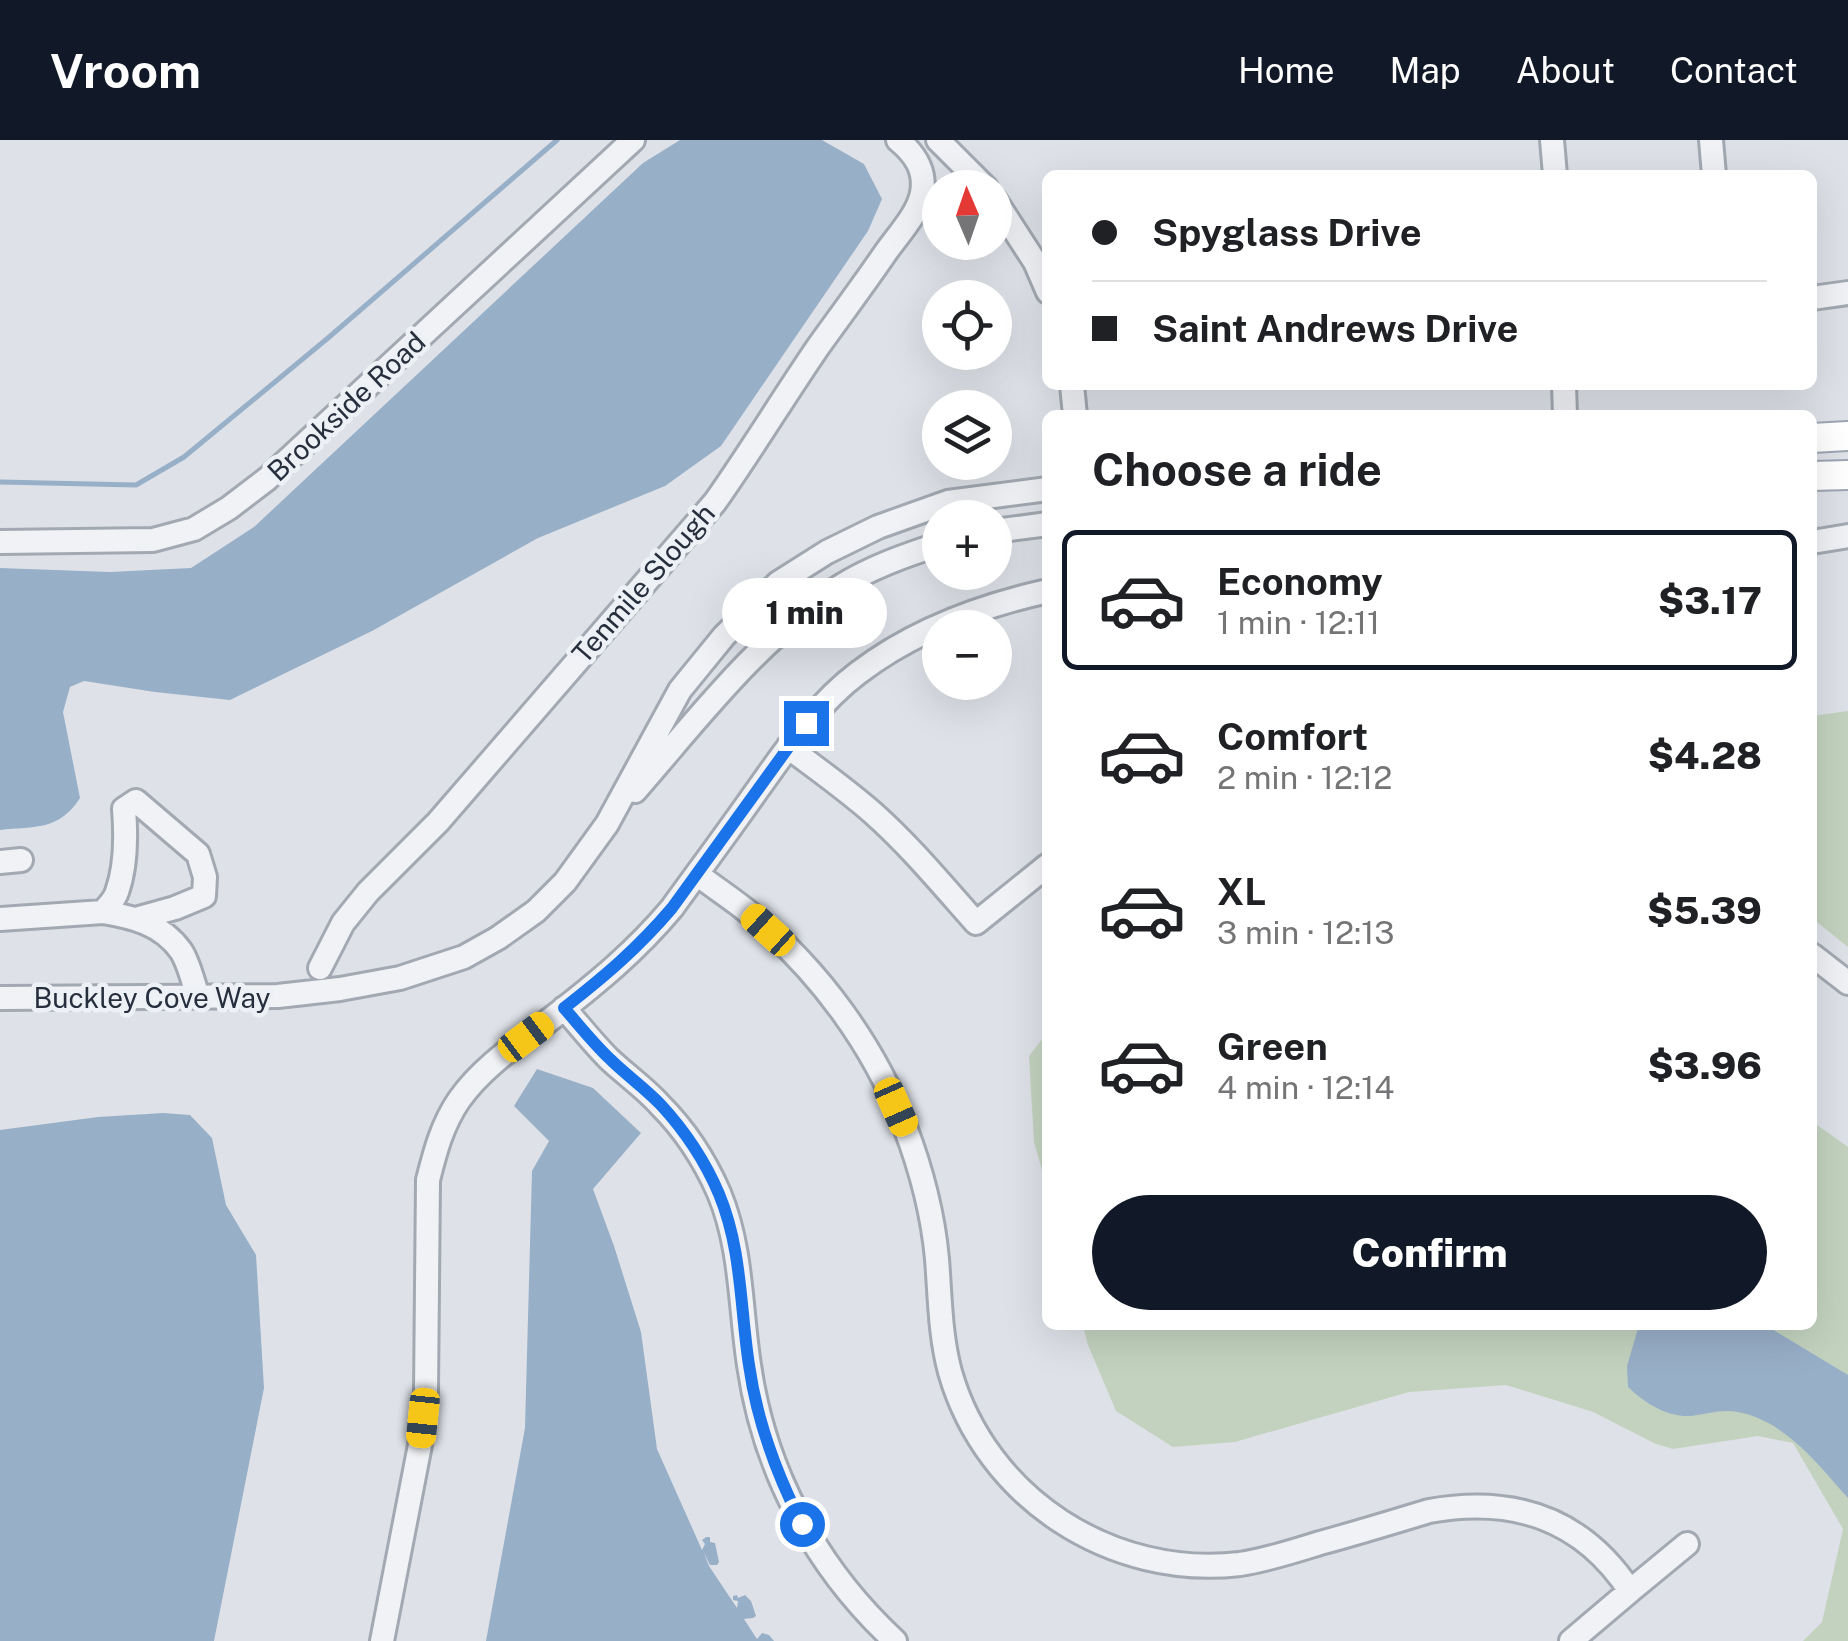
<!DOCTYPE html>
<meta charset="utf-8">
<style>
:root{--surface:#fff;--page:#f2f2f2;--text:#202124;--muted:#757577;--line:#e0e0e0;--accent:#111827}
body{margin:0;font-family:"Public Sans",sans-serif;background:var(--page);color:var(--text);height:100vh;display:flex;flex-direction:column;font-size:38px;white-space:nowrap}
*{box-sizing:border-box;margin:0}
p{font-size:32px;color:var(--muted)}
.icon{flex:none;width:55px;height:55px;fill:none;stroke:currentColor;stroke-width:2;stroke-linecap:round;stroke-linejoin:round}
.map{position:relative;flex:1;overflow:hidden}
.sheet{position:absolute;left:1042px;top:270px;width:775px;height:920px;display:flex;flex-direction:column;background:var(--surface);border-radius:15px;box-shadow:0 10px 40px #0002}
.sheet>*{flex:none}
.guide{position:absolute;left:1042px;top:30px;width:775px;height:220px;border-radius:15px;box-shadow:0 10px 40px #0002;display:grid;align-content:center;height:220px;padding:0 50px;background:var(--surface)}
.needle{width:65px;rotate:358deg}
.controls{position:absolute;left:922px;top:30px;display:grid;gap:20px}
.controls a{display:grid;place-items:center;width:90px;height:90px;border-radius:50%;background:var(--surface);box-shadow:0 10px 40px #0002;font-size:50px}
.end{position:absolute;width:45px;height:45px;margin:-22px;border:12px solid #1a73e8;background:#fff;box-shadow:0 0 0 5px #fff}
.from{border-radius:50%}
.bubble{position:absolute;height:70px;border-radius:35px;background:var(--surface);box-shadow:0 10px 40px #0002;font-size:32px;font-weight:800;line-height:70px;text-align:center}
.car{position:absolute;width:30px;height:60px;margin:-30px -15px;border-radius:12px;box-shadow:0 0 8px 2px #0007;background:linear-gradient(#f5c518 24%,#345 0 40%,#f5c518 0 76%,#345 0 86%,#f5c518 0)}
.guide b{display:flex;align-items:center;gap:35px;height:95px;font-size:38px}
.guide b+b{border-top:2px solid var(--line)}
.guide i{width:25px;height:25px;background:var(--text)}
ul{padding:0;list-style:none}
li{display:flex;align-items:center;gap:30px;height:140px;margin:0 20px 15px;padding:0 30px;border:5px solid transparent;border-radius:15px}
li div{flex:1}
li b{display:block;font-size:38px}
li em{font-style:normal;font-weight:800}
li.current{border-color:var(--accent)}
li>.icon{width:90px;height:90px;stroke-width:1.5}
h2{padding:0 50px;font-size:45px;line-height:120px}
.cta{display:flex;gap:20px;margin-top:auto;padding:20px 50px}
.cta a{flex:1;height:115px;border-radius:60px;background:var(--accent);color:#fff;font-size:40px;font-weight:800;line-height:115px;text-align:center}
header{display:flex;align-items:center;gap:60px;box-sizing:border-box;height:140px;padding:0 50px;background:var(--accent);color:#fff}
header strong{font-size:48px}
nav{display:flex;gap:55px;margin-inline-start:auto;font-size:35px}
.map>svg:first-child{display:block}
.green{fill:#c3d2bf}
.water{fill:#98afc8}
.lines{fill:none;stroke-linecap:round;stroke-linejoin:round}
.stream{stroke:#98afc8;stroke-width:5}
.minor-casing{stroke:#a3a9b2;stroke-width:28}
.major-casing{stroke:#9da6b3;stroke-width:32}
.minor{stroke:#f0f2f6;stroke-width:22}
.major{stroke:#fff;stroke-width:28}
.route{stroke:#1a73e8;stroke-width:12}
.labels{text-anchor:middle;dominant-baseline:central;stroke-width:9;stroke-linejoin:round;paint-order:stroke}
.street-label{font-size:28px;fill:#272f3f;stroke:#edf1f5}
</style>
<header>
<strong>Vroom</strong>
<nav><a>Home</a><a>Map</a><a>About</a><a>Contact</a></nav>
</header>
<div class="map">
<svg width="1848" height="1501" viewBox="0 0 1848 1501">
<rect width="100%" height="100%" fill="#dee2e8"/>
<!-- green -->
<path class="green" d="M1848,571V807L1813,779L1812,576Z
M1047,893V1048L1034,1002L1029,916Z
M1813,982L1848,1007V1501H1803L1822,1482L1843,1389L1793,1303L1758,1296L1673,1309L1656,1304L1593,1272L1506,1245L1409,1252L1235,1302L1173,1307L1116,1271L1088,1205L1083,1185H1812Z"/>
<!-- water -->
<path class="water" d="M680,0H822L864,24L882,59L868,91L721,306L665,346L538,398L372,491L230,560L155,552L84,541L70,547L63,572L80,658C59,691 35,686 0,690V428L110,432L191,428L254,387L643,23Z
M537,929L593,948L641,993L593,1049L614,1106L641,1192L657,1309L702,1410L705,1404L702,1400L706,1397H710V1402L715,1403L719,1422L717,1425H710L704,1413L709,1426L737,1468L738,1461L733,1460V1456L737,1455L738,1458L745,1455L751,1461L756,1476L753,1478L744,1479L757,1499L762,1493L769,1495L774,1501H486L525,1288L532,1031L549,1001L514,966Z
M163,973L190,975L212,998L226,1065L256,1115L264,1248L214,1501H0V990L98,977Z
M1639,1185H1765L1848,1235V1358C1818,1324 1785,1281 1738,1272C1721,1269 1707,1274 1691,1276C1666,1277 1645,1263 1628,1247L1627,1226Z"/>
<g class="lines">
<!-- stream -->
<path class="stream" d="M0,342L136,345L184,317L328,198L557,0"/>
<!-- minor casing -->
<g class="minor-casing">
<path id="minor" d="M938,0L986,48
M1552,0L1555,35
M1711,0L1714,35
M995,60L1035,122L1048,152
M1812,158L1848,153
M1072,245L1075,275
M1564,245L1565,275
M995,391L1048,384
M0,402L153,400L194,389L229,368L267,339L633,0
M1812,402L1848,396
M788,607C817,629 847,650 874,674C911,707 943,746 976,783L1048,725
M635,651C698,579 759,497 841,446C872,427 906,415 940,404
M0,722L21,720
M697,734C715,748 734,760 752,775C819,831 874,905 905,987C921,1029 933,1075 937,1119C940,1157 940,1195 950,1232C986,1358 1111,1439 1240,1424C1267,1420 1294,1411 1320,1403C1357,1393 1393,1382 1429,1371C1513,1356 1582,1378 1630,1451L1571,1501
M103,772C133,777 162,784 181,811C189,823 193,842 198,857
M0,779L103,772C109,765 115,759 117,752C126,727 126,694 124,669L136,661L198,714L205,737L204,756L175,768L139,778
M1812,815L1848,843
M320,828L343,783L368,752L438,682L715,362C751,311 783,258 818,207C841,175 864,144 886,112C898,95 918,74 922,53C926,30 915,14 898,0
M0,858L278,856L340,849L400,838L464,817L498,798L536,771L565,742L607,684L680,550L724,496L778,443L827,412L878,387L948,362L1048,349
M564,868C579,885 593,903 609,919C626,935 645,948 660,965C685,990 705,1021 719,1053C742,1108 740,1167 749,1225C764,1331 816,1428 895,1501
M1630,1451L1687,1404
M382,1501L420,1305L426,1252L428,1040C435,1012 442,985 459,960C483,926 519,903 552,878C597,843 635,812 672,768C701,728 730,689 758,649C788,607 817,564 858,533C913,491 980,466 1048,451"/>
</g>
<!-- major casing -->
<g class="major-casing">
<path id="major" d="M1812,298L1848,296
M1812,336L1848,335"/>
</g>
<!-- minor -->
<use href="#minor" class="minor"/>
<!-- major -->
<use href="#major" class="major"/>
</g>
<g class="lines">
<!-- route -->
<path class="route" d="M802,1384C776,1333 757,1282 749,1225C740,1167 742,1109 719,1054C705,1021 685,991 661,965C645,948 626,935 610,919C593,903 579,885 564,868C605,836 638,808 672,768L806,583"/>
</g>
<g class="labels">
<!-- street labels -->
<g class="street-label">
<text transform="translate(346 266) rotate(-43)">Brookside Road</text>
<text transform="translate(643 443) rotate(-49)">Tenmile Slough</text>
<text x="152" y="857">Buckley Cove Way</text>
</g>
</g>
</svg>
<div class="controls">
<a><svg class="needle" viewBox="-14 -14 28 28"><path d="M0-13l5 13h-10z" fill="#e53935"/><path d="M0 13l5-13h-10z" fill="#757577"/></svg></a>
<a><svg class="icon" aria-label="locate" viewBox="0 0 24 24"><circle cx="12" cy="12" r="6"/><path d="M12 2v4M12 18v4M2 12h4M18 12h4"/></svg></a>
<a><svg class="icon" aria-label="layers" viewBox="0 0 24 24"><path d="M12 4l9 5-9 5-9-5zM3 14l9 5 9-5"/></svg></a>
<a>+</a>
<a>−</a>
</div>
<i class="end from" style="left:802px;top:1384px"></i>
<i class="end" style="left:806px;top:583px"></i>
<div class="bubble" style="left:722px;top:438px;width:165px">1 min</div>
<i class="car" style="left:768px;top:790px;rotate:312deg"></i>
<i class="car" style="left:526px;top:897px;rotate:53deg"></i>
<i class="car" style="left:896px;top:967px;rotate:156deg"></i>
<i class="car" style="left:423px;top:1278px;rotate:186deg"></i>
<div class="guide">
<b><i class="from"></i>Spyglass Drive</b>
<b><i></i>Saint Andrews Drive</b>
</div>
<section class="sheet">
<h2>Choose a ride</h2>
<ul>
<li class="current"><svg class="icon" aria-label="car" viewBox="0 0 24 24"><path d="M5 17H2v-5l4-1 3-4h7l3 4 3 1v5h-3M9 17h6M6 11h13"/><circle cx="7" cy="17" r="2"/><circle cx="17" cy="17" r="2"/></svg><div><b>Economy</b><p>1 min · 12:11</p></div><em>$3.17</em></li>
<li><svg class="icon" aria-label="car" viewBox="0 0 24 24"><path d="M5 17H2v-5l4-1 3-4h7l3 4 3 1v5h-3M9 17h6M6 11h13"/><circle cx="7" cy="17" r="2"/><circle cx="17" cy="17" r="2"/></svg><div><b>Comfort</b><p>2 min · 12:12</p></div><em>$4.28</em></li>
<li><svg class="icon" aria-label="car" viewBox="0 0 24 24"><path d="M5 17H2v-5l4-1 3-4h7l3 4 3 1v5h-3M9 17h6M6 11h13"/><circle cx="7" cy="17" r="2"/><circle cx="17" cy="17" r="2"/></svg><div><b>XL</b><p>3 min · 12:13</p></div><em>$5.39</em></li>
<li><svg class="icon" aria-label="car" viewBox="0 0 24 24"><path d="M5 17H2v-5l4-1 3-4h7l3 4 3 1v5h-3M9 17h6M6 11h13"/><circle cx="7" cy="17" r="2"/><circle cx="17" cy="17" r="2"/></svg><div><b>Green</b><p>4 min · 12:14</p></div><em>$3.96</em></li>
</ul>
<div class="cta"><a>Confirm</a></div>
</section>
</div>
